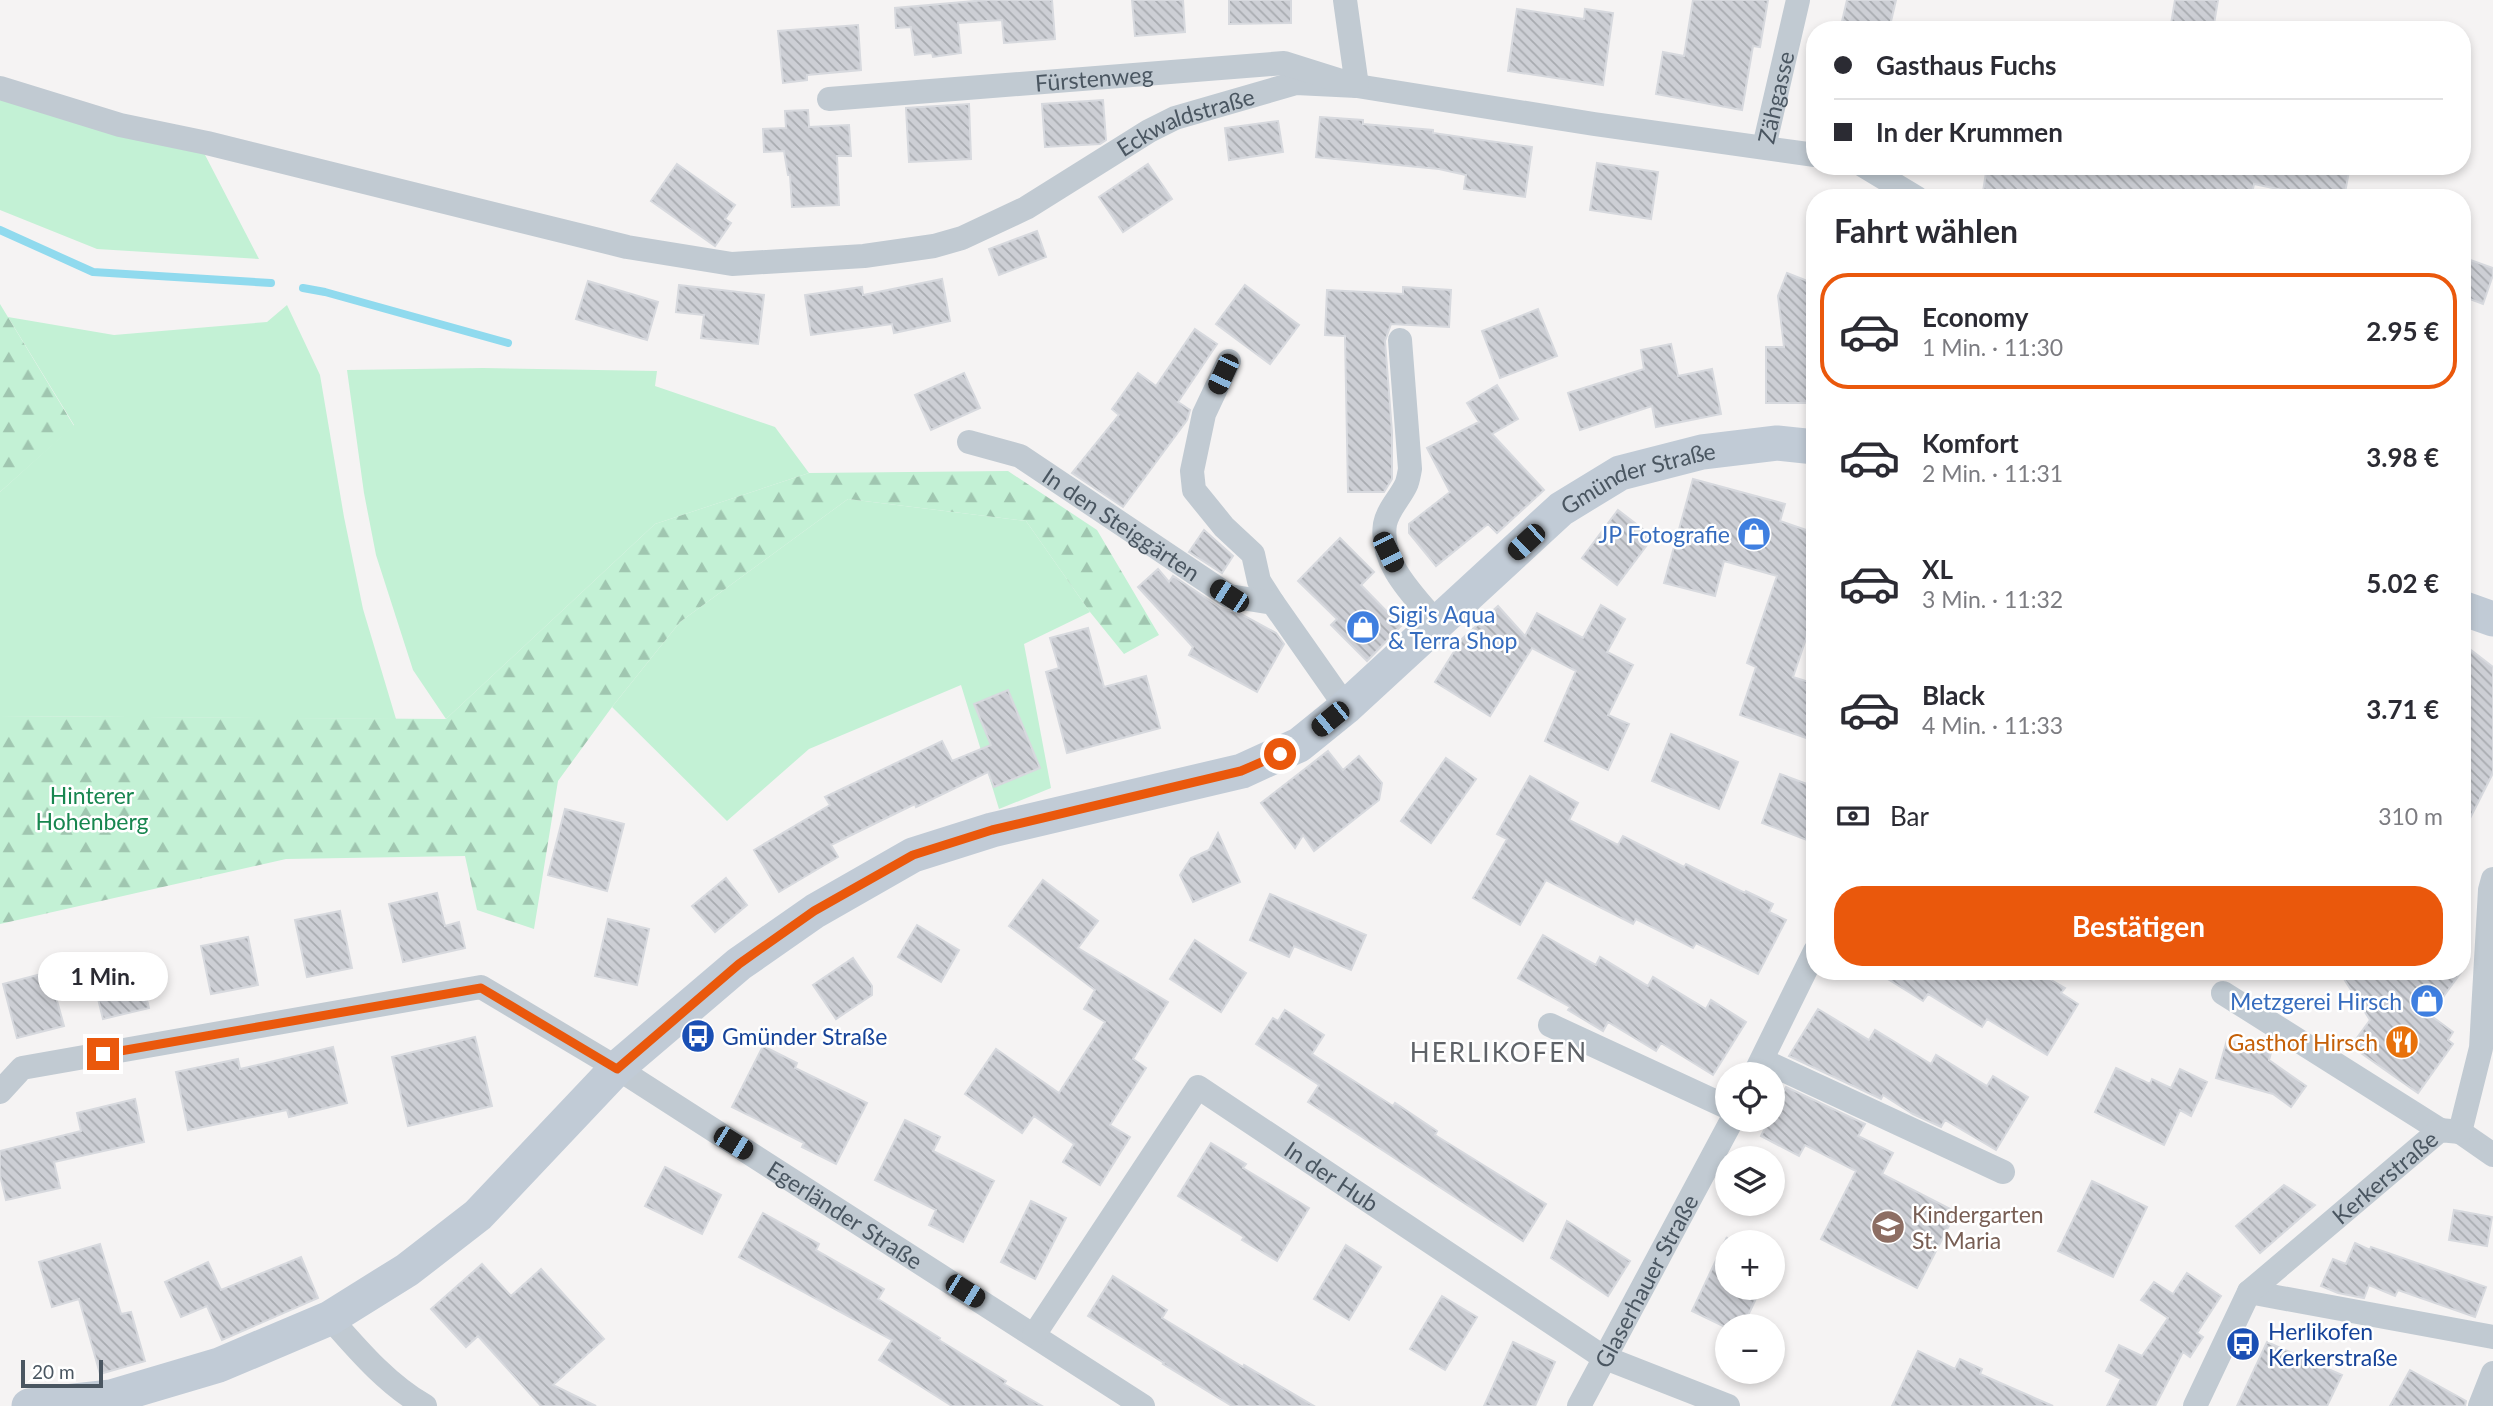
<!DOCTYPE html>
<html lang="de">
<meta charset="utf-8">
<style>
:root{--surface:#fff;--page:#f7f7f7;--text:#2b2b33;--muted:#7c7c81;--line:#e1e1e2;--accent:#ea580c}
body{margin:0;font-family:Lato,sans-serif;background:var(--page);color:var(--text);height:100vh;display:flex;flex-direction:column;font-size:26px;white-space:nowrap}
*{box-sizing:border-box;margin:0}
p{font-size:23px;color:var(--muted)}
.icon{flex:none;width:38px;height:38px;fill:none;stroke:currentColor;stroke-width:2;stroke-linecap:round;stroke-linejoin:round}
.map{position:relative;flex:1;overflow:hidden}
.panel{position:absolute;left:1806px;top:189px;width:665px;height:791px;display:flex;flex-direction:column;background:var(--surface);border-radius:28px;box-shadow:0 4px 10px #0003}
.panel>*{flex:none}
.hud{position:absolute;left:1806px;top:21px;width:665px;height:154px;border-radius:28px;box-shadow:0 4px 10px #0003;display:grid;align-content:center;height:154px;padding:0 28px;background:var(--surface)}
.controls{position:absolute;left:1715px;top:1062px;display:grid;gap:14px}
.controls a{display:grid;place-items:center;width:70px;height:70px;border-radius:50%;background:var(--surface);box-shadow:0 4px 10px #0003;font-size:35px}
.scale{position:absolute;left:21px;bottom:18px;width:82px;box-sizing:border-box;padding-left:7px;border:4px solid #4a5661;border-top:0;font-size:19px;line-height:24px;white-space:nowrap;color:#4a5661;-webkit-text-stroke:5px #fff;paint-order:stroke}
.end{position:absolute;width:32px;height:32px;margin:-16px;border:9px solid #ea580c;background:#fff;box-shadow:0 0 0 4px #fff}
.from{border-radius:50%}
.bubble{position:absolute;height:49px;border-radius:24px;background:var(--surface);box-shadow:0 4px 10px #0003;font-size:23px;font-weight:700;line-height:49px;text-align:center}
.car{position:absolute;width:21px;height:42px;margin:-21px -10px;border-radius:9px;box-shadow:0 0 5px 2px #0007;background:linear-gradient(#222 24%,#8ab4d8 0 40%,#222 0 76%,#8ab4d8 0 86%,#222 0)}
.hud b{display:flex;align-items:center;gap:24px;height:66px;font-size:26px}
.hud b+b{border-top:2px solid var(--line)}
.hud i{width:18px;height:18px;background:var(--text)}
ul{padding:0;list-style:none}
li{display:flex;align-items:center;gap:21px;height:116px;margin:0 14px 10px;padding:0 14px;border:4px solid transparent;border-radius:28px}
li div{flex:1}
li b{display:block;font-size:26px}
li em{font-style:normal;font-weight:700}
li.active{border-color:var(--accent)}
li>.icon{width:63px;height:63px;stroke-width:1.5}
h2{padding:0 28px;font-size:32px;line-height:84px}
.pay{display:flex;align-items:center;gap:18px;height:77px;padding:0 28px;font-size:26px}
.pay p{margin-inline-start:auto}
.action{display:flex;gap:14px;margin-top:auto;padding:14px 28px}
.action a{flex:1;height:80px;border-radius:28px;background:var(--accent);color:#fff;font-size:28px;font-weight:700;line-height:80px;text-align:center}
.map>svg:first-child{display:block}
.grass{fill:#c3f1d5}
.forest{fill:url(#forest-firs)}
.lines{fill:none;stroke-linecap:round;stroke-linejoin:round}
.stream{stroke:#90daee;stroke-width:8}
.building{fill:url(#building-back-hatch);stroke:#d7d9de;stroke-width:2}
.minor{stroke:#c1cad2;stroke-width:24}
.secondary{stroke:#c1cbd6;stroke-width:35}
.route{stroke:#ea580c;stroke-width:9}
.labels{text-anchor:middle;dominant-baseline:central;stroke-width:5;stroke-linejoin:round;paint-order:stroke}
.street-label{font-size:23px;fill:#4a5661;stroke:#fff}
.shop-label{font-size:23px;fill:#366cbe;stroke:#fff;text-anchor:end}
.park-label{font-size:23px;fill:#17864f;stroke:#fff}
.transit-label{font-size:23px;fill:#164399;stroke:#fff;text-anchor:start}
.food-label{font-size:23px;fill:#c56008;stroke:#fff;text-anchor:end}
.education-label{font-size:23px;fill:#785e54;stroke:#fff;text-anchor:start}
.quarter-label{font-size:26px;letter-spacing:2px;fill:#5f6368;stroke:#fff}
</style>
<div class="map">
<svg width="2493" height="1406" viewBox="0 0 2493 1406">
<defs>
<pattern id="forest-firs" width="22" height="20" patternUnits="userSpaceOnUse" patternTransform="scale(1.75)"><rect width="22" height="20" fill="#c3f1d5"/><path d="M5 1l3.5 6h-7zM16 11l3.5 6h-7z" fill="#a0c6b0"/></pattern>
<pattern id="building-back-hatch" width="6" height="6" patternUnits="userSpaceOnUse" patternTransform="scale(1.75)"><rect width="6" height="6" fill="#cdcfd5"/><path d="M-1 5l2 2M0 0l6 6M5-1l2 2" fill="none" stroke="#a8abb0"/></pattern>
</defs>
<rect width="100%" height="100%" fill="#f5f3f3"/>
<!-- grass -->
<path class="grass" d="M0,93L203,151L259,259L97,249L0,210Z
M287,305L320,375L344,517L363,609L396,719L0,716V492L74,425L8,317L114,335L267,322Z
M483,368L657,371L655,386L775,427L809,473L655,524L446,719L413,670L376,555L364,493L347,370Z
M848,499L1026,521L1090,612L1024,644L1051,788L999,809L961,685L809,749L727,821L612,707L680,622Z"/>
<!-- forest -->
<path class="forest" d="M0,304L74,426L0,492Z
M1008,471L1097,530L1159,635L1124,654L1090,612L1026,521L848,499L680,622L612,707L558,781L534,929L477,910L465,856L286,859L0,924V716L446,719L655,524L809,473Z"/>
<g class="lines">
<!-- stream -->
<path class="stream" d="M0,230L93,272L271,283
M303,288L325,292L508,343"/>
</g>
<!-- building -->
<path class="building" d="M986,0H1052L1055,39L1004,43L1002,20L958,23L961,53L933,57L932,53L915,55L911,27L896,28L895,8Z
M1132,0H1183L1185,32L1135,36Z
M1229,0H1291V23L1229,24Z
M1693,0H1768L1760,47L1753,46L1742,110L1656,94L1663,52L1684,56Z
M1847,0H1896L1889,30H1840Z
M2175,0H2218L2213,30H2170Z
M1517,9L1584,19L1585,9L1613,13L1603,85L1508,71Z
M858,25L861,70L807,75V80L783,83L778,31Z
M1103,100L1106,140L1100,144L1045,147L1042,104Z
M969,104L971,159L909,162L906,108Z
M808,110L809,127L849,125L851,156H837L839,205L792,207L790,175H788L784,151L764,152L763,129L786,128L785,111Z
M1320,117L1363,120V124L1433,130V133L1532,147L1525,197L1464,189L1466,175L1439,169L1316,157Z
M1278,121L1283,152L1229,160L1225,128Z
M1597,163L1658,172L1651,219L1590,210Z
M677,164L735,205L725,219L731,223L715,246L651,201Z
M1148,164L1172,199L1123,232L1099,197Z
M1987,166H2350L2344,198H2321L2254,184L2251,198H1982Z
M1037,231L1046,257L999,275L989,249Z
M2462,257L2493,268V275L2483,304L2462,296Z
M1787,273L1815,284V403H1766V347H1784L1778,296Z
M942,279L950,321L894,333L892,324L811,335L805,295L862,287L863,295Z
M588,281L658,302L647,340L576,319Z
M679,285L764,295L758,344L701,338L704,315L676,312Z
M1245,285L1299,325L1270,364L1216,324Z
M1403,287L1451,290L1449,327L1391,324L1385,341L1392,432V479L1384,492H1348L1345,336L1325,335L1327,290L1403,294Z
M1538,309L1557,356L1500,378L1482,331Z
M1195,329L1217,344L1178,402L1190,410L1187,420L1123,507L1072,473L1119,415L1112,409L1138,373L1156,386Z
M1671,344L1678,376L1712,369L1721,414L1656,427L1652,406L1580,430L1568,393L1644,369L1641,350Z
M964,373L980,408L931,430L915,395Z
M1497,385L1518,419L1492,434L1544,490L1497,533L1488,524L1436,566L1409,533V524L1450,492L1427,448L1479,422L1467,403Z
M1693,479L1785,504L1780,521L1815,533V612L1793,677L1815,684V741L1740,715L1756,667L1747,663L1777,576L1724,561L1715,596L1664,583Z
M1618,510L1653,537L1617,585L1582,558Z
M1204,530L1233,556L1222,573L1189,552Z
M1340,538L1374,572L1361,585L1401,626L1367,661L1331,625L1337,619L1298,581Z
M1158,569L1169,582L1173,576L1221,608L1239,613L1276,633L1284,644L1257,692L1189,655L1193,647L1138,587Z
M1601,605L1625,619L1607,652L1633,665L1608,715L1629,724L1608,770L1545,741L1576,671L1532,648L1490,716L1435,682L1462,639L1498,606L1525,636L1537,613L1583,638Z
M1088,628L1104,687L1146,676L1160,728L1067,753L1046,672L1059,668L1050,638Z
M2462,643L2493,667V773L2462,834Z
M1008,690L1040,768L994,787L988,772L916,807L915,804L831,845L838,857L779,892L754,850L830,805L825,797L942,741L952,761L991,745L974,704Z
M1671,734L1738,762L1719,809L1652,781Z
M1328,751L1343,770L1359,756L1382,783L1379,800L1314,851L1303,835L1295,848L1261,803Z
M1446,758L1476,779L1431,843L1401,821Z
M1780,774L1815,787V843L1762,823Z
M1530,776L1578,803L1569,820L1618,845L1623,836L1684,867L1686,864L1745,893L1746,891L1773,904L1769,912L1786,920L1758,974L1696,943L1693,948L1636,919L1633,924L1546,880L1520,925L1473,898L1507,839L1497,834Z
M565,809L624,824L607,891L548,875Z
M1218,833L1240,882L1193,902L1180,875L1191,858L1209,850Z
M726,878L747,905L715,932L692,906Z
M1043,880L1098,921L1078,948L1168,1002L1133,1059L1146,1068L1110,1125L1130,1137L1100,1185L1063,1162L1074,1144L1034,1116L1022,1133L965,1094L996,1049L1059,1093L1105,1022L1084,1009L1095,990L1009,926Z
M437,893L445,926L459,922L465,948L403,962L389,904Z
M1270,894L1366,935L1351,970L1294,946L1289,957L1250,940Z
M340,911L352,968L307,977L295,920Z
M608,919L649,929L637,985L595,976Z
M917,925L959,950L941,982L898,957Z
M1543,935L1596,965L1600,957L1648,986L1653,977L1706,1009L1711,1000L1746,1022L1713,1075L1661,1043L1656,1051L1608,1022L1603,1031L1568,1010L1570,1007L1518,978Z
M248,937L258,985L211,994L201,946Z
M1195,940L1246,973L1221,1012L1170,979Z
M853,958L872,986V995L836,1019L813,985Z
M137,959L149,1008L103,1019L91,970Z
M1875,971H2019L2034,980L2039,973L2065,988L2061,993L2078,1004L2047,1055L1987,1019L1982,1027L1928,994L1923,1001Z
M2339,971H2462L2430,1015L2453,1032L2448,1040L2453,1044L2418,1093L2351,1046L2370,1020Z
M49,972L64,1026L17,1038L3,984Z
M1818,1009L1869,1040L1875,1030L1931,1064L1936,1055L1987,1086L1993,1076L2028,1097L1996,1150L1945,1120L1941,1127L1913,1114L1883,1095L1881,1099L1789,1056Z
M1285,1010L1324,1035L1312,1054L1393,1106L1395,1103L1437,1131L1435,1135L1546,1204L1523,1241L1308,1102L1319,1085L1256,1044L1273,1018L1278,1021Z
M475,1037L492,1106L408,1126L392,1057Z
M2227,1040L2271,1053L2269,1060L2306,1086L2291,1107L2273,1094L2216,1078Z
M763,1046L797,1063L795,1068L867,1103L836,1164L802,1147L804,1143L732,1107Z
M333,1047L347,1103L289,1117L287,1110L188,1130L176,1072L238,1059L240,1069Z
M2116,1068L2150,1084L2152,1079L2171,1088L2180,1069L2207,1082L2191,1116L2180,1110L2164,1145L2095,1112Z
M1786,1087L1865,1124L1858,1136L1893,1153L1882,1174L1956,1212L1917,1288L1821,1239L1856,1171L1805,1145L1799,1156L1761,1136L1769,1120H1773V1112Z
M135,1099L144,1142L54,1162L60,1188L6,1200L0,1175V1151L81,1131L77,1113Z
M905,1120L940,1137L933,1151L994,1181L963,1242L929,1225L936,1210L875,1180Z
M1211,1143L1246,1164L1243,1168L1309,1208L1277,1261L1242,1240L1244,1237L1178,1196Z
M665,1167L721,1195L702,1234L645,1206Z
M2092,1181L2147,1207L2113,1277L2058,1251Z
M2284,1185L2315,1205L2260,1253L2236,1226Z
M1031,1201L1066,1218L1035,1279L1001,1262Z
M2454,1210L2492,1217L2487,1246L2449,1240Z
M763,1213L819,1244L816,1250L884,1289L878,1299L940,1338L939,1340L1006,1381L1004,1384L1042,1406H952L879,1360L892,1340L739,1257Z
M1567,1221L1630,1261L1608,1296L1551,1258Z
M1727,1237V1288H1761L1743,1326H1723L1692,1311Z
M2355,1243L2370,1250L2371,1247L2486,1287L2475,1317L2398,1290L2395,1296L2369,1285L2364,1298L2338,1293L2321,1286L2333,1259L2346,1264Z
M100,1244L121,1314L131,1312L145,1361L100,1374L79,1299L52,1307L39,1262Z
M1346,1245L1381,1267L1349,1320L1314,1299Z
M301,1257L318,1298L222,1340L207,1306L181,1317L165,1282L208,1262L221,1290Z
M482,1264L511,1296L541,1269L604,1339L553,1385L596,1406H541L478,1336L466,1347L431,1309Z
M2187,1273L2221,1296L2197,1333L2203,1337L2190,1357L2183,1352L2155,1406H2107L2121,1379L2106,1371L2119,1345L2142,1356L2168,1318L2141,1300L2154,1282L2173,1294Z
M1113,1276L1167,1310L1162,1318L1243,1367L1244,1365L1314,1406H1232L1163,1364L1164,1363L1088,1316Z
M1442,1296L1477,1317L1445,1370L1410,1349Z
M1513,1342L1555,1362L1535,1406H1484Z
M2267,1342L2342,1375L2327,1406H2237Z
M1918,1351L1955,1369L1960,1359L1982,1369L1980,1374L2053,1406H1892Z
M2410,1370L2466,1401L2465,1406H2390Z"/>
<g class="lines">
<!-- minor -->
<g class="minor">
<path id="s1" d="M0,88L120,125L207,143L627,247L732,264L864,256L934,246L962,238L1026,208L1149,131L1175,118L1296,83L1357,86L1594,124L1815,155"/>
<path id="s2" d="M829,99L1284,63L1357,86L1345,0"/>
<path id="s3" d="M1764,147L1798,0"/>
<path d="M1864,166L1917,198"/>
<path d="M1400,340L1410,469C1409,474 1408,481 1406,485C1400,498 1388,509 1385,524C1379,563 1414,596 1437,623"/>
<path d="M1229,361L1204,414L1192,471L1194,490L1224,527L1253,554L1259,581L1273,603"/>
<path id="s4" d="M969,442L1020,456L1229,596L1273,603L1346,707"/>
<path d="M2223,993L2440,1130"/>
<path d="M1550,1025L1727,1107"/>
<path d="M1762,1060L2003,1172"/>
<path d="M1755,1073L1815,951"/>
<path id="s5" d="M0,1092L22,1068L481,987L617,1068L1143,1406"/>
<path d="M2460,1132L2493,1155"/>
<path d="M2249,1292L2493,1337"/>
<path d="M330,1318C359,1351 387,1384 425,1406"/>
<path id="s6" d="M1034,1335L1198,1087L1603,1357L1728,1406"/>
<path id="s7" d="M1579,1406L1732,1120"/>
<path id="s8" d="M2195,1406L2249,1292L2440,1130L2460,1132L2481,1048L2490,890L2493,879"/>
<path d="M2480,1406L2493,1373"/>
</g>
<!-- secondary -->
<g class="secondary">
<path d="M2462,608L2493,619"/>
<path id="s9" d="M29,1406L111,1397L219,1365L330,1318L407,1270L478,1215L617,1068L739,964L815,911L913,855L992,830L1242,771L1299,745L1346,707L1561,509L1620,473L1702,452L1777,443L1815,447"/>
</g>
</g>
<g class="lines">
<!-- route -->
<path class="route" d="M103,1054L481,988L617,1069L739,964L814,911L913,855L992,830L1241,771L1280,754"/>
</g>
<!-- icons -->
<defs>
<g id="shop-disc" transform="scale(1.75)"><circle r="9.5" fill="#3f7fe0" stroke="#fff"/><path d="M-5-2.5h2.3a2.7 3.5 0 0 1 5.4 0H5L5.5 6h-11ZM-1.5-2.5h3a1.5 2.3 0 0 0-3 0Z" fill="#fff"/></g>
<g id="bus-disc" transform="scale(1.75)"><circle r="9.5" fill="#1a4fb4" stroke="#fff"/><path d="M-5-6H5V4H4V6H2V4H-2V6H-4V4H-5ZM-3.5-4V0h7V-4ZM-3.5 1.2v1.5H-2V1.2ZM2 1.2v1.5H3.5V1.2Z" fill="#fff"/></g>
<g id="restaurant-disc" transform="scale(1.75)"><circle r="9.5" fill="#e8710a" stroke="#fff"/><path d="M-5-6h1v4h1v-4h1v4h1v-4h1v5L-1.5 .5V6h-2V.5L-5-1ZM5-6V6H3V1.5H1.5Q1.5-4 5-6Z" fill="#fff"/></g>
<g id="school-disc" transform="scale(1.75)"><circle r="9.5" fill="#8d6e63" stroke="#fff"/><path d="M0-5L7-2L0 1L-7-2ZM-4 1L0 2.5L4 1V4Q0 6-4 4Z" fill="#fff"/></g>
</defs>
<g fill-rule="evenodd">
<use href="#shop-disc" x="1754" y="534"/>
<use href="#shop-disc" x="1363" y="627"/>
<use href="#shop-disc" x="2427" y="1001"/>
<use href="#bus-disc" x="698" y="1036"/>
<use href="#restaurant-disc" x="2402" y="1042"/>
<use href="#school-disc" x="1888" y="1227"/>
<use href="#bus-disc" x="2243" y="1344"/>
</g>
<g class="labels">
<!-- street labels -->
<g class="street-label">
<text stroke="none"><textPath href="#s2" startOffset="266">Fürstenweg</textPath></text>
<text stroke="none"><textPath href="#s3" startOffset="51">Zähgasse</textPath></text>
<text stroke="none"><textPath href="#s1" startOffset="1239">Eckwaldstraße</textPath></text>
<text stroke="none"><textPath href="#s9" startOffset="1904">Gmünder Straße</textPath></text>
<text stroke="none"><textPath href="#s4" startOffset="175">In den Steiggärten</textPath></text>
<text stroke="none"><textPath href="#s6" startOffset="458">In der Hub</textPath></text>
<text stroke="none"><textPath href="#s8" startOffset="304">Kerkerstraße</textPath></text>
<text stroke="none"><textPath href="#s5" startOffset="928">Egerländer Straße</textPath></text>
<text stroke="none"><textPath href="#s7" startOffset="142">Glaserhauer Straße</textPath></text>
</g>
<!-- shop labels -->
<g class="shop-label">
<text x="1730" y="534">JP Fotografie</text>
<text x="1388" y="614" text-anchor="start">Sigi's Aqua<tspan x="1388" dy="26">&amp; Terra Shop</tspan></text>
<text x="2402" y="1001">Metzgerei Hirsch</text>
</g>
<!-- park labels -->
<g class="park-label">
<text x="92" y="795">Hinterer<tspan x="92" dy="26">Hohenberg</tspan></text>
</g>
<!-- transit labels -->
<g class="transit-label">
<text x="722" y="1036">Gmünder Straße</text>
<text x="2268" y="1331">Herlikofen<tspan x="2268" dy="26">Kerkerstraße</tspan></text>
</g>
<!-- food labels -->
<g class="food-label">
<text x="2378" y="1042">Gasthof Hirsch</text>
</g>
<!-- education labels -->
<g class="education-label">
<text x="1912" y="1214">Kindergarten<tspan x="1912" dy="26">St. Maria</tspan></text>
</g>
<!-- quarter labels -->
<g class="quarter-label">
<text x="1499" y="1052">HERLIKOFEN</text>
</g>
</g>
</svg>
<div class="controls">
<a><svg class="icon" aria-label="locate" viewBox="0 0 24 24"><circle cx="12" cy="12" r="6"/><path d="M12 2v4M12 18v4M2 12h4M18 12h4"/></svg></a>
<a><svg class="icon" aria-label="layers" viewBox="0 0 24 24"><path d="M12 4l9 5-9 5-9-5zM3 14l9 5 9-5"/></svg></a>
<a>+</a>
<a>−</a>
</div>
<div class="scale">20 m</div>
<i class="end from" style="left:1280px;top:754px"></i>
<i class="end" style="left:103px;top:1054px"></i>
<div class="bubble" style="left:38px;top:952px;width:130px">1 Min.</div>
<i class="car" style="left:1223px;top:374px;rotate:205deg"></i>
<i class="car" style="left:1526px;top:542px;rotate:227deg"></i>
<i class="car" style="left:1388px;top:552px;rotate:154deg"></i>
<i class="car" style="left:1229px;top:596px;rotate:303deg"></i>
<i class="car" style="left:1330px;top:719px;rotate:231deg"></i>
<i class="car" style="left:733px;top:1143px;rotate:122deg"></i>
<i class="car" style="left:965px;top:1291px;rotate:122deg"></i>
<div class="hud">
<b><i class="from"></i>Gasthaus Fuchs</b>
<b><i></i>In der Krummen</b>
</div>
<section class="panel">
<h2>Fahrt wählen</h2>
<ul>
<li class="active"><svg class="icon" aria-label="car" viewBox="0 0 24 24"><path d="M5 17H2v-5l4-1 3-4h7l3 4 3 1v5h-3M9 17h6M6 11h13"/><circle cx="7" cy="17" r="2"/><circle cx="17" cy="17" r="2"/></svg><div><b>Economy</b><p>1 Min. · 11:30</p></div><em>2.95 €</em></li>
<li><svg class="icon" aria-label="car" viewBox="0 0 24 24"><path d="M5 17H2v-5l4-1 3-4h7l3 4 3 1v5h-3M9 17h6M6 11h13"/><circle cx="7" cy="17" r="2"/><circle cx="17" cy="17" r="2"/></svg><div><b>Komfort</b><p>2 Min. · 11:31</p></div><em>3.98 €</em></li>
<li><svg class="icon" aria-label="car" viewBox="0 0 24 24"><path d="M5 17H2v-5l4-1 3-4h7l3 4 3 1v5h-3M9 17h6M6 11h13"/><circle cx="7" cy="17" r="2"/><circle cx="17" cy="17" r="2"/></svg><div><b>XL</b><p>3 Min. · 11:32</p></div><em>5.02 €</em></li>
<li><svg class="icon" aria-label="car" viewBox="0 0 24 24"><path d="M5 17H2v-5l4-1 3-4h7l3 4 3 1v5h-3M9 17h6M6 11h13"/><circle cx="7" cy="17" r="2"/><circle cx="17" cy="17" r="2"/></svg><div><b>Black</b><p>4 Min. · 11:33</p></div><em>3.71 €</em></li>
</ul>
<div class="pay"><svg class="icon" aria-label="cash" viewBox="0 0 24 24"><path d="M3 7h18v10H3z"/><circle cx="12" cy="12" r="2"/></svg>Bar<p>310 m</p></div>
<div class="action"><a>Bestätigen</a></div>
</section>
</div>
